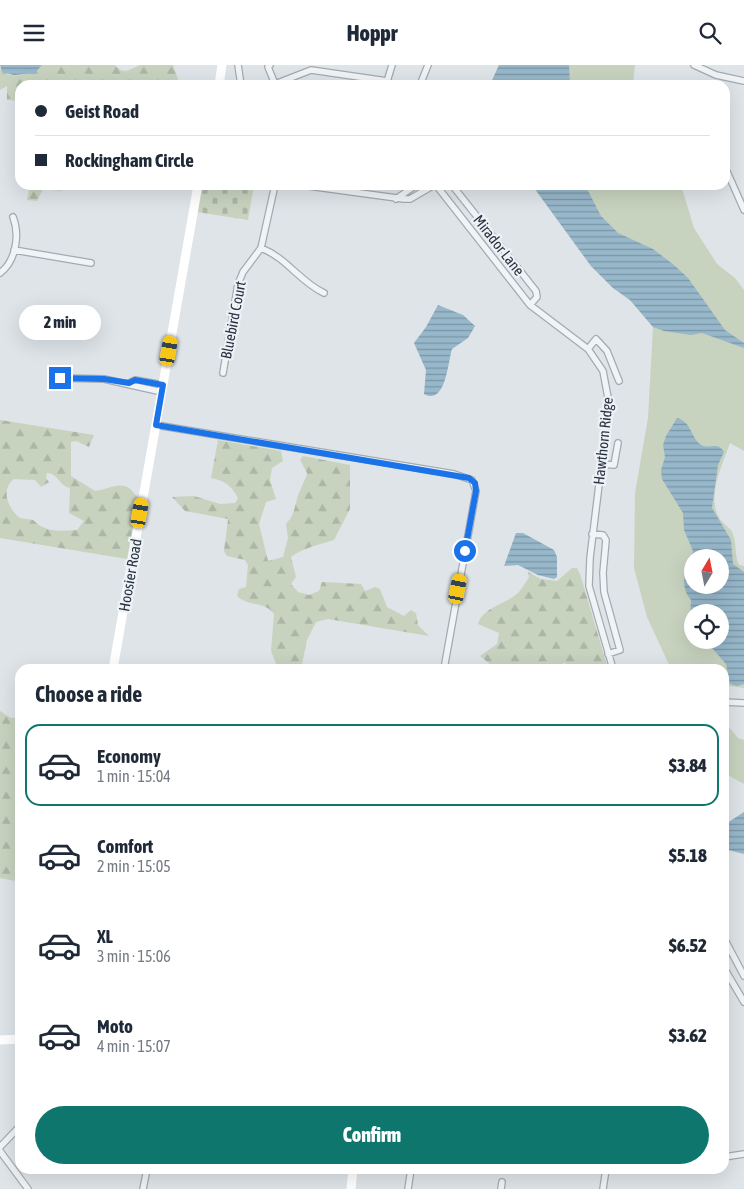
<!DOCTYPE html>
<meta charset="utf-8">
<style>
:root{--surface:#fff;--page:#f2f2f3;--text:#1f2937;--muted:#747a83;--line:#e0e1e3;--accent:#0f766e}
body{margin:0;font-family:"Asap Condensed",sans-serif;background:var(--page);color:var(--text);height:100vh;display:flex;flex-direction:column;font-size:19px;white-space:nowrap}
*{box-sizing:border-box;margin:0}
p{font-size:16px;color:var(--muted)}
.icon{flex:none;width:28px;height:28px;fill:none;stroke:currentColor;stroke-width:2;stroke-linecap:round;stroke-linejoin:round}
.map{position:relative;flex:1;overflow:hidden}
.details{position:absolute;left:15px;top:599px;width:714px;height:510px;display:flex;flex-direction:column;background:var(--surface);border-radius:15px;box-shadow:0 5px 20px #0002}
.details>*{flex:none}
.top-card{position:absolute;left:15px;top:15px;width:715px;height:110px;border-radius:15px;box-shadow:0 5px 20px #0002;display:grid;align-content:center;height:110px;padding:0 20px;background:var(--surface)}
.needle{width:32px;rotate:10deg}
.fabs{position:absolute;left:684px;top:484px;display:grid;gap:10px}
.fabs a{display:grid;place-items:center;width:45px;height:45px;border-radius:50%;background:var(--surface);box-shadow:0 5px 20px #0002;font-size:25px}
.end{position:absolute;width:22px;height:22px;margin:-11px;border:6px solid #1a73e8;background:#fff;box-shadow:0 0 0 2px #fff}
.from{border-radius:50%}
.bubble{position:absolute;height:35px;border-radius:18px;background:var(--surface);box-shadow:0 5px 20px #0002;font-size:16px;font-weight:800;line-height:35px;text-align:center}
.car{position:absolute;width:15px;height:30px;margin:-15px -8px;border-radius:6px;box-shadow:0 0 4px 1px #0007;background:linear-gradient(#f5c518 24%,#345 0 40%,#f5c518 0 76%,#345 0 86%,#f5c518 0)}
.top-card b{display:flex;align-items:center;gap:18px;height:48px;font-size:19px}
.top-card b+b{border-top:1px solid var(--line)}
.top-card i{width:12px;height:12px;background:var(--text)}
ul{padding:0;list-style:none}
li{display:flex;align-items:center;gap:15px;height:82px;margin:0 10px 8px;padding:0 10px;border:2px solid transparent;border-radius:15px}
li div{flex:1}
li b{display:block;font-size:19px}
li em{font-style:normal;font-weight:800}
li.current{border-color:var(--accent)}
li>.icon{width:45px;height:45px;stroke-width:1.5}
h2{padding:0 20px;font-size:22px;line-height:60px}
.button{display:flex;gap:10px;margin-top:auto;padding:10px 20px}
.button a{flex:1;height:58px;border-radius:30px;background:var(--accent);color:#fff;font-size:20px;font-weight:800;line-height:58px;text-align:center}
header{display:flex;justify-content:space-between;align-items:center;height:65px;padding:0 20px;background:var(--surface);font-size:22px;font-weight:800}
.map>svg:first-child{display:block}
.green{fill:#c7d3bf;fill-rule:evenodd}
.forest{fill:url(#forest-firs);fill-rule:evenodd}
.cemetery{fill:url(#cemetery-stones)}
.water{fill:url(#water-rules);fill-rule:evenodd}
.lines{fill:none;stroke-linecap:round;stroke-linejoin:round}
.street-casing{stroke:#a3abb2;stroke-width:8}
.street{stroke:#f1f4f6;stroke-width:5.5}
.secondary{stroke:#fff;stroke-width:9}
.route{stroke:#1a73e8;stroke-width:6}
.labels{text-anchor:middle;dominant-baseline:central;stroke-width:4.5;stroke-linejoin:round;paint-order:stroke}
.street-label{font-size:15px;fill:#273340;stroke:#eef2f6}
</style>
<header><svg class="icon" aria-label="menu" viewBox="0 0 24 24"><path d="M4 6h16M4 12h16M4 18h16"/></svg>Hoppr<svg class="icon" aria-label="search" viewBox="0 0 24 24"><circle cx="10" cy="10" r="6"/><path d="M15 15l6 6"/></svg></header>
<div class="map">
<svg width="744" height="1124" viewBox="0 0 744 1124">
<defs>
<pattern id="forest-firs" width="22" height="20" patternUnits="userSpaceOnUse" patternTransform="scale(1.25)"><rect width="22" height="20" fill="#c7d3bf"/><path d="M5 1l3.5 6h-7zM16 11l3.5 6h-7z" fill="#abb6a5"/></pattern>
<pattern id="cemetery-stones" width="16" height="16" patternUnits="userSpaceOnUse" patternTransform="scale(1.25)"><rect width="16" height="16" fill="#c7d3bf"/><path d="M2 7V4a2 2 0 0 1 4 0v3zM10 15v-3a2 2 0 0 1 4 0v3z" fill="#abb6a5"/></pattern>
<pattern id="water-rules" width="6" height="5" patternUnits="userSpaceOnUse" patternTransform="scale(1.25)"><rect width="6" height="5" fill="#97b7ca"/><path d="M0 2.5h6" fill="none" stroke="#7b95a5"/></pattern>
</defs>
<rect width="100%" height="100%" fill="#dee4e8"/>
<!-- green -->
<path class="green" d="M499,0H635L633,20H490Z
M532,120H681L694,163L717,199L735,213L744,225V386L730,378C722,401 706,432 720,454C723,459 731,463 733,469C737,479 734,490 739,500L744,501V623L729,621L728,661L738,673L744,675V719L724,708V604H671L647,552L634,503L635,428L648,353L653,262L630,235L613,223L591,201ZM692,492H720V520H692ZM692,548H720V575H692Z"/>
<!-- forest -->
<path class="forest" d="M42,0H115C124,11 130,4 140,0C148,0 164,0 173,0L180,20H20V36L7,35V21L0,25V4C11,15 33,10 42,0Z
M30,120H69L61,126L43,124L37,136L27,135Z
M0,355L94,370L89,382L76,376L71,377V411L95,426C116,423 125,412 138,434L127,494L0,473ZM47,408C58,408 59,421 70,423L69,448L84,456L77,465C60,466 46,468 33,455L20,453C8,444 0,425 14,414L35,415L41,422L49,417L46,413Z
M218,375L281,386L283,396L272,403L270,415L276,434L266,437L259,459L268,496L283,492L288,473L286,459C294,450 294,445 297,434C299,425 305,417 307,408L300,395L303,391L350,400V444L334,475C321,479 300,484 291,492L296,512L291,519L298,527L309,530L319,526L322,517L361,519L365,526L375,522L380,524L387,542L404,551L411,545L416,548L418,560L429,571L328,554L316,557L307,575L301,604H278L271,586L274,549C265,536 248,542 237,531L239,524L246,522L248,500L245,495L227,491L224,486L228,454L185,446L172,432L194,431L220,439L235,438L238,433C231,420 225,416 211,413Z
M572,503H577L581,512L608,604H577L564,598L553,604H496L480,591L497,579L499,568L478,559C483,542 506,539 518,528C522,524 526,517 529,512L528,507L541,514L557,516Z
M0,646L11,653L20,652V817L0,813Z"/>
<!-- cemetery -->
<path class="cemetery" d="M201,120H254L248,155L197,147Z"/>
<!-- water -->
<path class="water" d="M0,0H42L35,8L14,10L2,7Z
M499,0H569L570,20H490Z
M532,120H585L601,151L618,168L653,184L674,200L688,213L725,265L744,278V283L702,268L691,270L664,266L653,262L630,235L613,223L591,201Z
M438,240L463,250L475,261L468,273L452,284C448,296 446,341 424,329L426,305L414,278L426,262Z
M677,353C692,357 690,371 700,379C708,386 717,375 724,387L718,400L712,443L731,475L733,499L744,507V619L737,621L730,619L726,599L705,575H720V548H692V559L690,555L691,535C677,518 688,503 693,486L684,465L683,448L662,414L661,405L665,392L663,380L666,371ZM692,492H720V520H692Z
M516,468H523L554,485L557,492V512L554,514L538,510L518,500L504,501Z
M744,747V789L724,784V760Z"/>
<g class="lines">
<!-- street casing -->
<g class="street-casing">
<path id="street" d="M238,0L241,20
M270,0L268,2L275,19L311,5L387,16
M694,0L716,10L744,16
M386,20L392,0
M420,20L428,0
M725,102L744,145
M301,120L404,134H410L434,120
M436,120L530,240L588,284L603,306L609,338L590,493L589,521L613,604
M452,120L536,226L537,232L530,240
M396,134L416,120
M261,183C287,193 300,217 324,228
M14,185L91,198
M0,208C16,196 20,170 13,152
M588,284L596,274L607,286L619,316
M223,308L238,219L243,207L261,183L275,120
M60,313L104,314L162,327
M129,318L135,315L163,320
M156,360L454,409L472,415L476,426L444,604
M601,399L614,400L618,378
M592,469L603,470L606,475L603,508L604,527L620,585L608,589
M724,637L744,638
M724,865L725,875L744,911
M724,903L744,937
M0,1082L20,1061
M0,1086L28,1124
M724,1092L744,1089
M143,1124L147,1104
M408,1124L411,1104
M501,1124L502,1117
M603,1124L606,1104"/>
</g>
<!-- street -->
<use href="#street" class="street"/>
<!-- secondary -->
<path class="secondary" d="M219,20L222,0
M113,604L198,120
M0,975L20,974
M351,1124L353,1104"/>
</g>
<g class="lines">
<!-- route -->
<path class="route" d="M60,313L104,314L129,318L135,315L163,320L156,360L469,413L475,418L476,426L465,486"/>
</g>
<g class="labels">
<!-- street labels -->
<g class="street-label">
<text transform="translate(499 180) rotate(52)">Mirador Lane</text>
<text transform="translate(233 255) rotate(-79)">Bluebird Court</text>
<text transform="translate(603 376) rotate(-84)">Hawthorn Ridge</text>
<text transform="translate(130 510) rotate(-80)">Hoosier Road</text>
</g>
</g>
</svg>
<div class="fabs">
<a><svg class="needle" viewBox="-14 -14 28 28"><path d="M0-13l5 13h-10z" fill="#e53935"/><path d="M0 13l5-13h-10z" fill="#747a83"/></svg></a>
<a><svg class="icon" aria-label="locate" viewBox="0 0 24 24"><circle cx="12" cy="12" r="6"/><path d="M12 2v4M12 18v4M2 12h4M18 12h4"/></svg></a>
</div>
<i class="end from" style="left:465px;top:486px"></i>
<i class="end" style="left:60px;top:313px"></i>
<div class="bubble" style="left:19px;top:240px;width:82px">2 min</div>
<i class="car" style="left:169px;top:286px;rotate:10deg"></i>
<i class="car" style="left:140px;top:448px;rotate:10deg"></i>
<i class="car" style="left:458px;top:524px;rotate:11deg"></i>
<div class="top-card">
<b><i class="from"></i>Geist Road</b>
<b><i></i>Rockingham Circle</b>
</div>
<section class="details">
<h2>Choose a ride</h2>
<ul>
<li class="current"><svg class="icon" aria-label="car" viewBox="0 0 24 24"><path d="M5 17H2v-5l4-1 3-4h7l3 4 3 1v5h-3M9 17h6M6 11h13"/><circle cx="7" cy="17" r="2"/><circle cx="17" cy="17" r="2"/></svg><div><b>Economy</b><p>1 min · 15:04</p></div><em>$3.84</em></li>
<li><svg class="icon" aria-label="car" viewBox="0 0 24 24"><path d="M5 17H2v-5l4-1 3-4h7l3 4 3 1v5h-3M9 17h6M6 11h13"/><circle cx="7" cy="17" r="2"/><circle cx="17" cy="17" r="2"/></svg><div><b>Comfort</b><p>2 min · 15:05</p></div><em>$5.18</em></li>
<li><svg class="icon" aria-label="car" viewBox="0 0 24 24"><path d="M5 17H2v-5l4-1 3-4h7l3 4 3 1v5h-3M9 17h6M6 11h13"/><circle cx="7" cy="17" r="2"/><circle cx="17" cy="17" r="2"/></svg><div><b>XL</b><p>3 min · 15:06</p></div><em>$6.52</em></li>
<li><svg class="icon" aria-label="car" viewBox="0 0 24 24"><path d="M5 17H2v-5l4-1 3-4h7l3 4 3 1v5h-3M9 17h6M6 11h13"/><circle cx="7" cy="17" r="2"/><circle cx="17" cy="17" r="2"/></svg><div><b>Moto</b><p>4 min · 15:07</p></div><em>$3.62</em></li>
</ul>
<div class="button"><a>Confirm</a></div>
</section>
</div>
